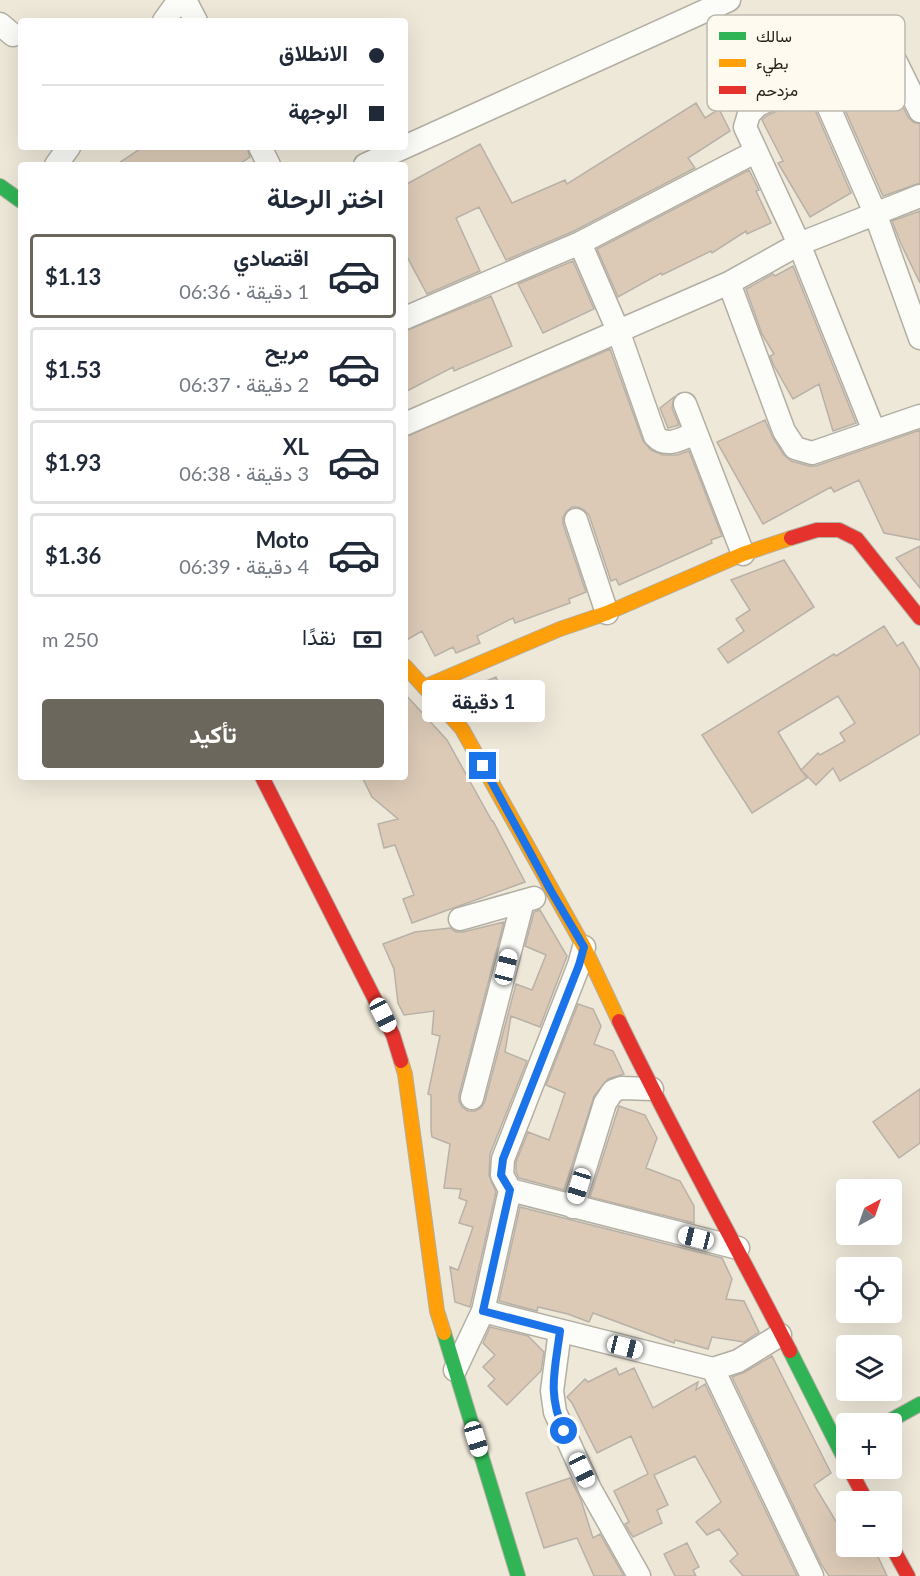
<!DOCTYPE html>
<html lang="ar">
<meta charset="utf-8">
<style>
:root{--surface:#fff;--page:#f6f6f7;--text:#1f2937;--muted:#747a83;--line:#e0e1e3;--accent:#6c675c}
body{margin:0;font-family:Lato,Vazirmatn,sans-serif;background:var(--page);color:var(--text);direction:rtl;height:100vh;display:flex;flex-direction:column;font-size:22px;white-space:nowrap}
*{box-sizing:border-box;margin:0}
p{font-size:20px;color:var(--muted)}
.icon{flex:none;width:33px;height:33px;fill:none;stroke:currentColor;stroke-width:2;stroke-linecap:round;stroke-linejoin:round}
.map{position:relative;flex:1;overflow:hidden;direction:ltr}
.details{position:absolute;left:18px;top:162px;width:390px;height:618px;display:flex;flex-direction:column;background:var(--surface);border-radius:6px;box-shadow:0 6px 24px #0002;direction:rtl}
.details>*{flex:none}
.guide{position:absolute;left:18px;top:18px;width:390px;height:132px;border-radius:6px;box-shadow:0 6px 24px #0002;direction:rtl;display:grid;align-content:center;height:132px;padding:0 24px;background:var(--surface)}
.needle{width:39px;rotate:40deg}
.tools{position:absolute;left:836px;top:1179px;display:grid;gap:12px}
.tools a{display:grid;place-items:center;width:66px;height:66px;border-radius:6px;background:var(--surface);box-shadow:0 6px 24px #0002;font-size:30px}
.end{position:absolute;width:27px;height:27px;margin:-14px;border:8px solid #1a73e8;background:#fff;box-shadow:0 0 0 3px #fff}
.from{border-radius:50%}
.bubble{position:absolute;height:42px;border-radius:6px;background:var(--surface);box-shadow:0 6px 24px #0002;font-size:20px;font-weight:700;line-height:42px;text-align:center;direction:rtl}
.car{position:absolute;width:18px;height:36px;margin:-18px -9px;border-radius:8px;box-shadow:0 0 4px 2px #0007;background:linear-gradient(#fff 24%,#345 0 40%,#fff 0 76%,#345 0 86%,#fff 0)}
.guide b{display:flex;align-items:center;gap:21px;height:57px;font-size:22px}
.guide b+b{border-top:2px solid var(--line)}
.guide i{width:15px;height:15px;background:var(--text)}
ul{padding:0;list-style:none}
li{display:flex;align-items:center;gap:18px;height:84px;margin:0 12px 9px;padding:0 12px;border:3px solid var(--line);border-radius:6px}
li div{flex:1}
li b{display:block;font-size:22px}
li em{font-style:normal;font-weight:700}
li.on{border-color:var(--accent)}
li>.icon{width:54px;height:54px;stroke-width:1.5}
h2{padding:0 24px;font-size:27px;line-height:72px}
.pay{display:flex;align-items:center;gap:15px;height:66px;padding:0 24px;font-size:22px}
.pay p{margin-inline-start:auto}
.action{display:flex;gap:12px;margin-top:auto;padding:12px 24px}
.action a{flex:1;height:69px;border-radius:6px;background:var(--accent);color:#fff;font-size:24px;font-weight:700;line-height:69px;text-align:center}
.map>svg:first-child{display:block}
.building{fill:#dccab7;stroke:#b8b1a7;stroke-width:1.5;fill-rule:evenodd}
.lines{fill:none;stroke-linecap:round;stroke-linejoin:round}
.street-casing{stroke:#b2aea2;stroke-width:25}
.fast-casing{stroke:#b2aea2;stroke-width:16}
.slow-casing{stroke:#b2aea2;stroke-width:16}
.jam-casing{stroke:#b2aea2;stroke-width:16}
.street{stroke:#fcfcf9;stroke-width:22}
.fast{stroke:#30b455;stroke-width:14}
.slow{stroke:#ff9f0a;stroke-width:14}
.jam{stroke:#e5322d;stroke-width:14}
.route{stroke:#1a73e8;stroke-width:8}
.key{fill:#fefaef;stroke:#bdb9ae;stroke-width:1.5}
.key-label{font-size:16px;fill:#262218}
</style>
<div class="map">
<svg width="920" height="1576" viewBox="0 0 920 1576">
<rect width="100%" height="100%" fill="#eee8d9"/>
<!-- building -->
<path class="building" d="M878,64L883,66L908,117L913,122L920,124V183L883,196L834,85Z
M809,96L851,193L810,217L778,163L783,161L762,120L766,116Z
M696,103L705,118L719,109L730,131L688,158L695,168L574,231L506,260L479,207L456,218L480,271L427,294L405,253V185L480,144L512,203L565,180L567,184Z
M143,147H247L250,157L238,165H116Z
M749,170L759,190L756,191L771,223L747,234L746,231L712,253L711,251L662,275L661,273L618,297L597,249Z
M920,211V283L901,244L892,221Z
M573,261L594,309L543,333L518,284Z
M793,266L856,423L833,431L819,384L793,399L773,364L770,356L774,354L762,334L746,289L773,274L775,276Z
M491,296L512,346L454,371L453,367L405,392V331Z
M610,349L643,441L651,450L663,455H677L689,451L722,536L711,540L712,543L619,585L616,579L611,581L589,515L584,510L578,507H572L566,512L563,518V524L586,592L569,599L570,603L515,623L513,618L477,636L480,643L456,653L453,647L435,656L422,631L405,641V437Z
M674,397L672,408L679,425L668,428L660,408Z
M765,420L773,438L784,455L791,461L809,466H816L920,430V540L884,533L859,480L834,492L831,487L763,524L717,442Z
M920,546V588L896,558Z
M784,560L814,607L728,663L718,649L744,631L736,619L750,610L731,580Z
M884,626L897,646L903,642L920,670V734L840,781L833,768L816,785L801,770L807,778L752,813L702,735L834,654L836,656ZM838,696L855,723L840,733L845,741L820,755L818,753L801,770L778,732Z
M496,677L499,684L475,695L472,687Z
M405,694L447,740L492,821H493L525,882L412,923L403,899L414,895L395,845L384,848L378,824L398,819L372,797L362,777H405Z
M540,910L567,956L540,1027L511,1016L505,1052L527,1061L490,1154L489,1175L496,1192L470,1307L455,1302L450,1267L458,1270L473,1227L459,1223L467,1201L459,1198L461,1189L444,1188L450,1144L432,1137L431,1130V1095L428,1094L440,1036L432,1034L434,1011L404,1015L398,1003L394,969L383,944L415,932L450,928L456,932H463L504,922L459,1095V1101L462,1107L468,1111H475L481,1108L485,1101L516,984L532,990L546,955L525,946L534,912Z
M578,1004L593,1009L601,1026L594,1044L613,1051L624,1074L608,1079L594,1096L564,1190L519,1178L516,1172V1162L528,1132L549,1140L565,1093L546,1085Z
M920,1089V1143L899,1158L873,1122Z
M619,1106L645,1115L657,1138L646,1168L680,1181L694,1206V1223L590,1197Z
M520,1207L722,1258L732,1279L726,1299L744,1301L759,1332L744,1342L712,1337L708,1349L675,1340L674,1343L593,1313L589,1322L568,1314L538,1307L537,1311L499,1301Z
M490,1327L528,1336L544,1352L541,1371L507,1405L488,1386L495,1379L483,1367L495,1355L483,1343Z
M772,1356L831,1473L814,1485L840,1528L846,1524V1546H873L887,1576H829L821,1564L732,1377L745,1372Z
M616,1368L619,1375L634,1368L653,1408L698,1382L696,1390L705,1384L797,1576H743L730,1561L738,1554L719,1529L707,1535L696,1522L721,1502L695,1456L654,1475L668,1505L657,1510L662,1523L633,1537L625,1524L629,1522L614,1491L648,1474L631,1436L597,1453L572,1403L567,1397L585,1379L588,1382Z
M570,1478L581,1500L593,1538L600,1534L624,1576H594L577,1538L544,1548L526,1493Z
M687,1543L699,1567L693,1570L696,1576H675L664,1554Z"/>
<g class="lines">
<!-- street casing -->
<g class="street-casing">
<path id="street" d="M185,0L196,21
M164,21L179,0
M0,24L13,35
M816,78L875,213L920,338
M260,147L269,165
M56,165L69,147
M365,165L729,0
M580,243L619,333L655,436C667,449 682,438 696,433
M729,283L784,431L795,448L812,453L920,416
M405,318L580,243L755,152
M685,404L743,554
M405,424L729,283L799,244L920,196
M874,431L799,244L745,127L749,114L758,105L876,50L886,51L894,58L920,111
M576,520L607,613
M460,919L534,898
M472,1098L523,901
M510,1190L738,1248
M573,1207L605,1103L613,1091L621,1088L652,1089
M483,1311L713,1369L738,1361L780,1335
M560,1331L552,1391L555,1412L590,1489L639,1576
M713,1369L812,1576
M455,1370L483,1311L510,1190L502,1175L503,1159L579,965L584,947"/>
</g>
<!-- fast casing -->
<g class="fast-casing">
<path id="fast" d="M0,186L21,201
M444,1333L518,1576
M790,1351L846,1462
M884,1424L920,1404"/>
</g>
<!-- slow casing -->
<g class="slow-casing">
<path id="slow" d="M405,666L462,729L584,947L619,1021
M424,687L560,629L607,613L743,554L791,538
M401,1061L405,1074L437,1311L444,1333"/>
</g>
<!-- jam casing -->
<g class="jam-casing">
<path id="jam" d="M791,538L817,530H839L857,539L920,618
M262,777L393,1035L401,1061
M619,1021C673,1133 734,1241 790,1351
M849,1468L867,1502
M891,1545L908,1576"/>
</g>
<!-- street -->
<use href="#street" class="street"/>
<!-- fast -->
<use href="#fast" class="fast"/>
<!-- slow -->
<use href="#slow" class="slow"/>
<!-- jam -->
<use href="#jam" class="jam"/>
</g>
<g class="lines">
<!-- route -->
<path class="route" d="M483,766L551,891L584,947L579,965L503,1159L501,1175L510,1190L483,1311L560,1331C555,1370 547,1394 564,1431"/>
</g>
<!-- legend -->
<rect x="707" y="15" width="198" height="96" rx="9" class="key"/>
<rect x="719" y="32" width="27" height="8" fill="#30b455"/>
<rect x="719" y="59" width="27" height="8" fill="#ff9f0a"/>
<rect x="719" y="86" width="27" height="8" fill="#e5322d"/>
<g class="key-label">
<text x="756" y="42">سالك</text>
<text x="756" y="69">بطيء</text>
<text x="756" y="96">مزدحم</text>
</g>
</svg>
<div class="tools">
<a><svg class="needle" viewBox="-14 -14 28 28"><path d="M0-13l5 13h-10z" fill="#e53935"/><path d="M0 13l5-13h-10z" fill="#747a83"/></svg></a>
<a><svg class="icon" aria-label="locate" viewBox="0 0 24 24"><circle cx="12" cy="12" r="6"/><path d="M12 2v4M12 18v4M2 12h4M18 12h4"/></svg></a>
<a><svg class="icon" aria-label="layers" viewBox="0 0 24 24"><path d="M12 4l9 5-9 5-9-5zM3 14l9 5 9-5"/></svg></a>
<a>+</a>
<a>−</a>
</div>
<i class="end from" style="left:564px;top:1431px"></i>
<i class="end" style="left:483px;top:766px"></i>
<div class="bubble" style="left:422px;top:680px;width:123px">1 دقيقة</div>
<i class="car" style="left:506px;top:967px;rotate:14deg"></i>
<i class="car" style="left:383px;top:1015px;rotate:153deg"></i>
<i class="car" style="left:579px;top:1186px;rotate:197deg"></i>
<i class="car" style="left:696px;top:1238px;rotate:284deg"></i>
<i class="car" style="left:625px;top:1347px;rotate:104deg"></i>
<i class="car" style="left:476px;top:1439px;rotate:163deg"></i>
<i class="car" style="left:582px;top:1470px;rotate:155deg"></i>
<div class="guide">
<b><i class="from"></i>الانطلاق</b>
<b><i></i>الوجهة</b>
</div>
<section class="details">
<h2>اختر الرحلة</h2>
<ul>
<li class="on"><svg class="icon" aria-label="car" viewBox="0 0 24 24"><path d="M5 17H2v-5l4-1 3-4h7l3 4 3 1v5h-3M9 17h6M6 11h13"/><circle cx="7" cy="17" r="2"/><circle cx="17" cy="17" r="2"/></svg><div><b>اقتصادي</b><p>1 دقيقة · 06:36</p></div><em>$1.13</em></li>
<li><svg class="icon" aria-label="car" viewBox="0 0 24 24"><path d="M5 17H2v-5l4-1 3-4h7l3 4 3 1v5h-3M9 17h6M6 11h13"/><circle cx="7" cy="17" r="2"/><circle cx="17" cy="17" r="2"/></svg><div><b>مريح</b><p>2 دقيقة · 06:37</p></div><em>$1.53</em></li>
<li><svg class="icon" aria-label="car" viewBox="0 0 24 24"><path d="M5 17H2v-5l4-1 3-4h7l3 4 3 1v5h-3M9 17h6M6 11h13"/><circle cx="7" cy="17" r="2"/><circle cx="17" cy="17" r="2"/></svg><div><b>XL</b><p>3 دقيقة · 06:38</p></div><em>$1.93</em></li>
<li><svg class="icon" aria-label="car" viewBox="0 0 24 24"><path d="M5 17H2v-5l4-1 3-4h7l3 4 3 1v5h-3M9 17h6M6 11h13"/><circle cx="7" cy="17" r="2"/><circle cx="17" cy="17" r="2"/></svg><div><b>Moto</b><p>4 دقيقة · 06:39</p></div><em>$1.36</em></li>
</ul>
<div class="pay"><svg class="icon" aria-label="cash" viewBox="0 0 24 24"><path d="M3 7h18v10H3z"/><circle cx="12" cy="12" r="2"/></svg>نقدًا<p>250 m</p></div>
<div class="action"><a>تأكيد</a></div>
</section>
</div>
